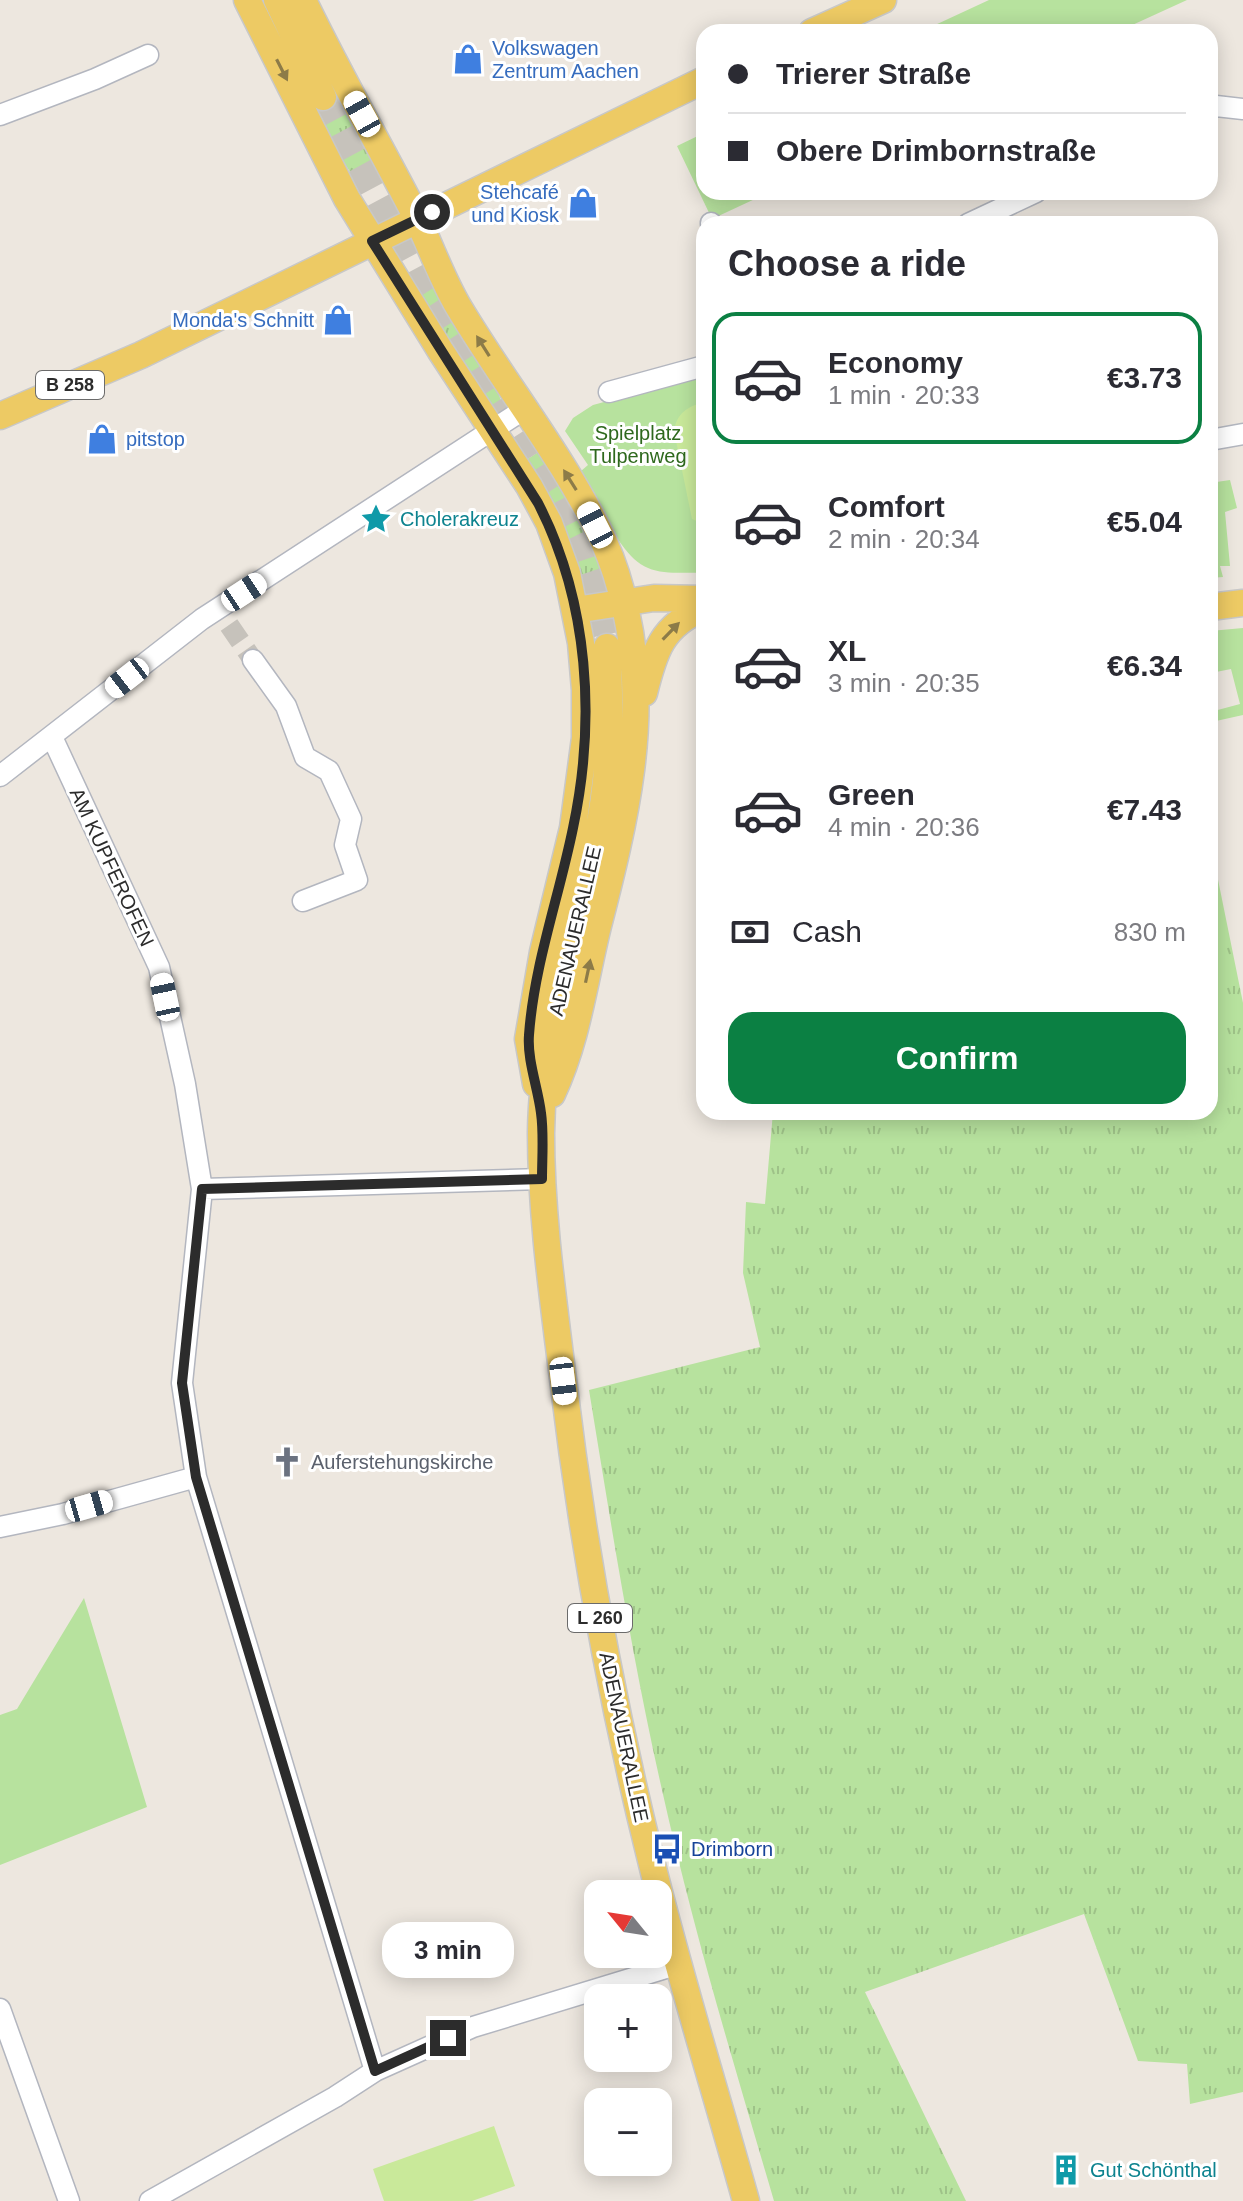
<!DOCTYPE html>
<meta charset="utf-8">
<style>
:root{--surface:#fff;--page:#f2f2f3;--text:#2b2b33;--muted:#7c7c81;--line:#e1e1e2;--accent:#0b8043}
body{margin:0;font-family:Helvetica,sans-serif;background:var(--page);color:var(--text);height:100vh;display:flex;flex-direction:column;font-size:30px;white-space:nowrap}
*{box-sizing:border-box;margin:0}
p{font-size:26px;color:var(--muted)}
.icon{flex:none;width:44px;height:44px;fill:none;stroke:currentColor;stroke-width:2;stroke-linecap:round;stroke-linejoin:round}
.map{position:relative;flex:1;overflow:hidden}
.details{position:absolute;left:696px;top:216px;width:522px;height:904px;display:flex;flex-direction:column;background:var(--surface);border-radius:24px;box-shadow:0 4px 20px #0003}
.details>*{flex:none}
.hud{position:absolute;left:696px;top:24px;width:522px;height:176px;border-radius:24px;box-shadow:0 4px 20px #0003;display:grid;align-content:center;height:176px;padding:0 32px;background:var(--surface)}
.needle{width:52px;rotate:300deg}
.fabs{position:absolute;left:584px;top:1880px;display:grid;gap:16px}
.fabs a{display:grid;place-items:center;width:88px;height:88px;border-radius:16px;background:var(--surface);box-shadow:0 4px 20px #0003;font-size:40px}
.end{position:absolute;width:36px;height:36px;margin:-18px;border:10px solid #2c2c2c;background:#fff;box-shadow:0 0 0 4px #fff}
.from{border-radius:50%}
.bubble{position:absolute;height:56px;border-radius:24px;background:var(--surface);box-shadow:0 4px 20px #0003;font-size:26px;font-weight:600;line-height:56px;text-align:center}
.car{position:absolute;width:24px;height:48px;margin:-24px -12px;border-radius:10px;box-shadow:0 0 6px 2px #0007;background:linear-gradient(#fff 24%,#345 0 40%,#fff 0 76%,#345 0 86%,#fff 0)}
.hud b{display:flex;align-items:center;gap:28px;height:76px;font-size:30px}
.hud b+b{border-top:2px solid var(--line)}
.hud i{width:20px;height:20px;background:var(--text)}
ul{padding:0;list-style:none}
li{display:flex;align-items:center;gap:24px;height:132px;margin:0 16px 12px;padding:0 16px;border:4px solid transparent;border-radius:24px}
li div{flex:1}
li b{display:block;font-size:30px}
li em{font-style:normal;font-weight:600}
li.active{border-color:var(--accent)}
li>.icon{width:72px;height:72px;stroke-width:1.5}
h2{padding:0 32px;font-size:36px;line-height:96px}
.pay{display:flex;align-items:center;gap:20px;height:88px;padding:0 32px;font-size:30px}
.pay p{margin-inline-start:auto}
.cta{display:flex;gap:16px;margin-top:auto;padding:16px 32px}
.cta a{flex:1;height:92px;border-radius:24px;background:var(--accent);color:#fff;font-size:32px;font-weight:600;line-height:92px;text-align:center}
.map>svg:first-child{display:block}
.grass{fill:url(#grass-tufts)}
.park{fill:#b7e29e}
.pitch{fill:#c9e99a}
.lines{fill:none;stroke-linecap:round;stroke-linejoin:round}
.minor-tunnel{stroke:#c6c2bb;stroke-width:20;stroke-dasharray:20 10;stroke-linecap:butt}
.major-tunnel{stroke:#c6c2bb;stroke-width:26;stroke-dasharray:26 13;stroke-linecap:butt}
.minor-casing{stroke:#b3b6bf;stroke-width:23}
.major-casing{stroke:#c8c8c8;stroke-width:29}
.minor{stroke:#fff;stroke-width:20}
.major{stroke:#edca64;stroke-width:26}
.oneway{fill:#8c7b48}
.route{stroke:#2c2c2c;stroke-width:10}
.labels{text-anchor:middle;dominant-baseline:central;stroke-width:6;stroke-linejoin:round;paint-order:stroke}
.shield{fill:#fff;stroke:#6b6b6b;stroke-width:2}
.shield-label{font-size:18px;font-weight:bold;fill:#2c2c2c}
.shop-label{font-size:20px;fill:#366cbe;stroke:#fff;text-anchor:start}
.park-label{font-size:20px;fill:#2e691d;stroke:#fff}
.culture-label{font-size:20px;fill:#0d838f;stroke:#fff;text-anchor:start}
.street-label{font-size:20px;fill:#2c2c2c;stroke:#fff}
.worship-label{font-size:20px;fill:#5b616d;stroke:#fff;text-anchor:start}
.transit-label{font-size:20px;fill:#164399;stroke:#fff;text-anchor:start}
</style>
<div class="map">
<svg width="1243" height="2201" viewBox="0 0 1243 2201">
<defs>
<pattern id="grass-tufts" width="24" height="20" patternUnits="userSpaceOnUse" patternTransform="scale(2)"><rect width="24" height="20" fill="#b7e29e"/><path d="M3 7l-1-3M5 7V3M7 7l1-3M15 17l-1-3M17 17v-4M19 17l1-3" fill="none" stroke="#9ec288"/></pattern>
</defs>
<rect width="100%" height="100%" fill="#ede7df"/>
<!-- grass -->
<path class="grass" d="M335,87L381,175L356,182L307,101L331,96Z
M429,277L497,390L502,403L497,410L492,408L412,287Z
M540,451L597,549L608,589L600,595L588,591L576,570L526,460Z
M1210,840L1243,1003V2092L1190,2104L1187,2064L1138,2061L1084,1914L865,1992L966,2201H774C734,2065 693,1929 662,1790C632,1658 611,1524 589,1390L760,1347L743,1273L746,1202L765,1204L773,1112H1210Z"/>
<!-- park -->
<path class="park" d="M989,0H1187L1117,32H920Z
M704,133V192H770L712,219L677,146Z
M704,375V573C686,572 664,575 648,568C618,556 597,498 581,471L588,465L565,431L573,418L593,405Z
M1230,480L1237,508L1225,512L1230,566H1220L1223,577L1210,578V483Z
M1243,628V715L1216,721L1214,711L1240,704L1231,669L1211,673L1210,631Z
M84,1598L147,1807L0,1865V1715L17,1709Z"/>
<!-- pitch -->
<path class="pitch" d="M704,402V524L692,519L674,431C677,413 687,407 704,402Z
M494,2126L515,2186L472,2201H384L373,2169Z"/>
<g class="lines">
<!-- minor-tunnel -->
<path class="minor-tunnel" d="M229,625L253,660"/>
<!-- major-tunnel -->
<path class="major-tunnel" d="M323,97L427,291L560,498L580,538L593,577L607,647"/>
<!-- minor casing -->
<g class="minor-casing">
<path id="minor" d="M1210,109L1216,106L1243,109
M0,115L95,79L148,55
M711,223V224
M968,224L1036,192
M609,392L704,366
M1210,440L1243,434
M253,660L286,706L305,757L329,771L351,819L345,845L357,880L303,901
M52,737L159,967L185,1084L202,1189L182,1383L196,1477L375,2071
M0,776L202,619L523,410
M202,1189L542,1179
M0,1527L63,1514L196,1477
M0,2009L69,2201
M150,2201L335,2097L375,2071L473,2027L679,1964"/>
</g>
<!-- major casing -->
<g class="major-casing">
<path id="major" d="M247,0L347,199L440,350L529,486L549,523L567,573L581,643L585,690V738L573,828L543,952L528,1039L536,1084
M277,0L323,97
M303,0C338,73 378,142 415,214C430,244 441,277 458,306C505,385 566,460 604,542C614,564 621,588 626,611C650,719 625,821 598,926C584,983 577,1041 552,1094
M812,32L883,0
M0,416L141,355L704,80
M1210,607L1243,603
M575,610L654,598L704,599
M607,647C611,710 611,774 597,837C576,935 542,1031 541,1133C541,1215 553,1298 563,1379C582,1539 611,1699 650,1856C678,1972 714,2086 746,2201
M644,693C654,652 662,625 704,608"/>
</g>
<!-- minor -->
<use href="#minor" class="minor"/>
<!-- major -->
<use href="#major" class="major"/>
</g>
<!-- one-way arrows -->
<defs><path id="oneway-solid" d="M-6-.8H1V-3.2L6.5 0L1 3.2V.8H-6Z" transform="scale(2)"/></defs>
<g class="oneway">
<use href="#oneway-solid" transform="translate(282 70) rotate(63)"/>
<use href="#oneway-solid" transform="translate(483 346) rotate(-122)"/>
<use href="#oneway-solid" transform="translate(570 480) rotate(-122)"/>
<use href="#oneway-solid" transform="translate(671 631) rotate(-46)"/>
<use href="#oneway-solid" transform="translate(588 971) rotate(-78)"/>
</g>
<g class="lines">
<!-- route -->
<path class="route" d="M432,212L372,241L538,503C589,602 596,720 573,828C559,897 534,965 529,1035C527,1060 538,1088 541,1113C544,1134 542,1158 542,1179L202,1189L182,1383L196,1477L375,2071L448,2038"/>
</g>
<!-- icons -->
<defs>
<g id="shop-bare" transform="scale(2.4)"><path d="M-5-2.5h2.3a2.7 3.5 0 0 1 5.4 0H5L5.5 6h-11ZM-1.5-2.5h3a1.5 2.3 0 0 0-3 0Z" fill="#3f7fe0" stroke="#fff" stroke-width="2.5" paint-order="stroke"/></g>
<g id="sight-bare" transform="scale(2.4)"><path d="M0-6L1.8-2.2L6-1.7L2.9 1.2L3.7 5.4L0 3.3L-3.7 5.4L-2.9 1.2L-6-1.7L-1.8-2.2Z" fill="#0f9aa8" stroke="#fff" stroke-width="2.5" paint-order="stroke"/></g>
<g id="church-bare" transform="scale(2.4)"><path d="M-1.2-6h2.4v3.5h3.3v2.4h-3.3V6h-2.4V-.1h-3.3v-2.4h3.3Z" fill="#6b7280" stroke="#fff" stroke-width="2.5" paint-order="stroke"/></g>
<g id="bus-bare" transform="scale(2.4)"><path d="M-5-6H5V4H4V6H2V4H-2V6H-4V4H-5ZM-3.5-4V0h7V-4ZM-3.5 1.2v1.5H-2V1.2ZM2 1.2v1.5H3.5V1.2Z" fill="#1a4fb4" stroke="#fff" stroke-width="2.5" paint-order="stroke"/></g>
<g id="building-bare" transform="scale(2.4)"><path d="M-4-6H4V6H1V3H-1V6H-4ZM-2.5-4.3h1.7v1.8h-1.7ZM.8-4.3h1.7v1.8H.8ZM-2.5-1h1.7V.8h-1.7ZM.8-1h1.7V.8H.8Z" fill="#0f9aa8" stroke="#fff" stroke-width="2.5" paint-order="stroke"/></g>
</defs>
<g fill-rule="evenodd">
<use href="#shop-bare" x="468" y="59"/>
<use href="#shop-bare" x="583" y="203"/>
<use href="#shop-bare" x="338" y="320"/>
<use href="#shop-bare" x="102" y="439"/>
<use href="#sight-bare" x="376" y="519"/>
<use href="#church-bare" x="287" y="1462"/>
<use href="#bus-bare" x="667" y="1849"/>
<use href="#building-bare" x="1066" y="2170"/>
</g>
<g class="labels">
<!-- shield labels -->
<g class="shield">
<rect x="36" y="371" width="68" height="28" rx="6"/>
<rect x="568" y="1604" width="64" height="28" rx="6"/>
</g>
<g class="shield-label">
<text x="70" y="385">B 258</text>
<text x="600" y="1618">L 260</text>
</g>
<!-- shop labels -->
<g class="shop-label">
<text x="492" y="48">Volkswagen<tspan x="492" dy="23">Zentrum Aachen</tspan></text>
<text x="559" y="192" text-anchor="end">Stehcafé<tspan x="559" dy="23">und Kiosk</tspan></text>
<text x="314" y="320" text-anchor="end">Monda's Schnitt</text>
<text x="126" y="439">pitstop</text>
</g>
<!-- park labels -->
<g class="park-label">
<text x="638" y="433">Spielplatz<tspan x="638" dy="23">Tulpenweg</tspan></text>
</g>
<!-- culture labels -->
<g class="culture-label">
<text x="400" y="519">Cholerakreuz</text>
<text x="1090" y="2170">Gut Schönthal</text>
</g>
<!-- street labels -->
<g class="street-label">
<text transform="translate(112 867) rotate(65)">AM KUPFEROFEN</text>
<text transform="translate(575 931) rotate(-77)">ADENAUERALLEE</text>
<text transform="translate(624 1737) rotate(78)">ADENAUERALLEE</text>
</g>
<!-- worship labels -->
<g class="worship-label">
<text x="311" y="1462">Auferstehungskirche</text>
</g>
<!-- transit labels -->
<g class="transit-label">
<text x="691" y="1849">Drimborn</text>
</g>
</g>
</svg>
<div class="fabs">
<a><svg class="needle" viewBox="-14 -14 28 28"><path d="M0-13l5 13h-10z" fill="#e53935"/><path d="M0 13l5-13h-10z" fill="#7c7c81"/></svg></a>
<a>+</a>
<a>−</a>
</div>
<i class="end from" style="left:432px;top:212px"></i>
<i class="end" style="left:448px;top:2038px"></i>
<div class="bubble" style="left:382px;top:1922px;width:132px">3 min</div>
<i class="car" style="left:362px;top:114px;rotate:331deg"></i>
<i class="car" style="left:595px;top:525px;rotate:333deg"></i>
<i class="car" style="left:244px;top:592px;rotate:57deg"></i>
<i class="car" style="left:127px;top:678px;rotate:232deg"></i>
<i class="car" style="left:165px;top:997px;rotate:348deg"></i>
<i class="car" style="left:563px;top:1381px;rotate:173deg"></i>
<i class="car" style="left:89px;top:1506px;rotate:74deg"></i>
<div class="hud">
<b><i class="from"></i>Trierer Straße</b>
<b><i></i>Obere Drimbornstraße</b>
</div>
<section class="details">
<h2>Choose a ride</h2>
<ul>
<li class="active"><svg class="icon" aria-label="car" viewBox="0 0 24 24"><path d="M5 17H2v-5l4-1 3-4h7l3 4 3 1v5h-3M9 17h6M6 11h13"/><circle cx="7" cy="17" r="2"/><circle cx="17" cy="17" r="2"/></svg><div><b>Economy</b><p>1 min · 20:33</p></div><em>€3.73</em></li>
<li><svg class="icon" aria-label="car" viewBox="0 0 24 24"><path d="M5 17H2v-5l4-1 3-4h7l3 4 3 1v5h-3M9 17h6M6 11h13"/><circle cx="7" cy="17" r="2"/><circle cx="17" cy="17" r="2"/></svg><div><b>Comfort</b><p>2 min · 20:34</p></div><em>€5.04</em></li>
<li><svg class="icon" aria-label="car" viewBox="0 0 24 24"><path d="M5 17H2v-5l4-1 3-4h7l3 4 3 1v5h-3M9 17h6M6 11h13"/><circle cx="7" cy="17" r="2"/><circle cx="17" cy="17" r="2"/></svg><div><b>XL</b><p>3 min · 20:35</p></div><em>€6.34</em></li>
<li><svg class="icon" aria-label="car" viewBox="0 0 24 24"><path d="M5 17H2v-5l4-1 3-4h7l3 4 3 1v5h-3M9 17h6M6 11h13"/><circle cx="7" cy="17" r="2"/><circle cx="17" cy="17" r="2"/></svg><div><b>Green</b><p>4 min · 20:36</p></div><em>€7.43</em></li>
</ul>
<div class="pay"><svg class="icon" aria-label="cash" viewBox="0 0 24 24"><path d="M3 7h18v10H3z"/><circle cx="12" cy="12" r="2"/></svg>Cash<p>830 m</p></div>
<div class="cta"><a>Confirm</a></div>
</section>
</div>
